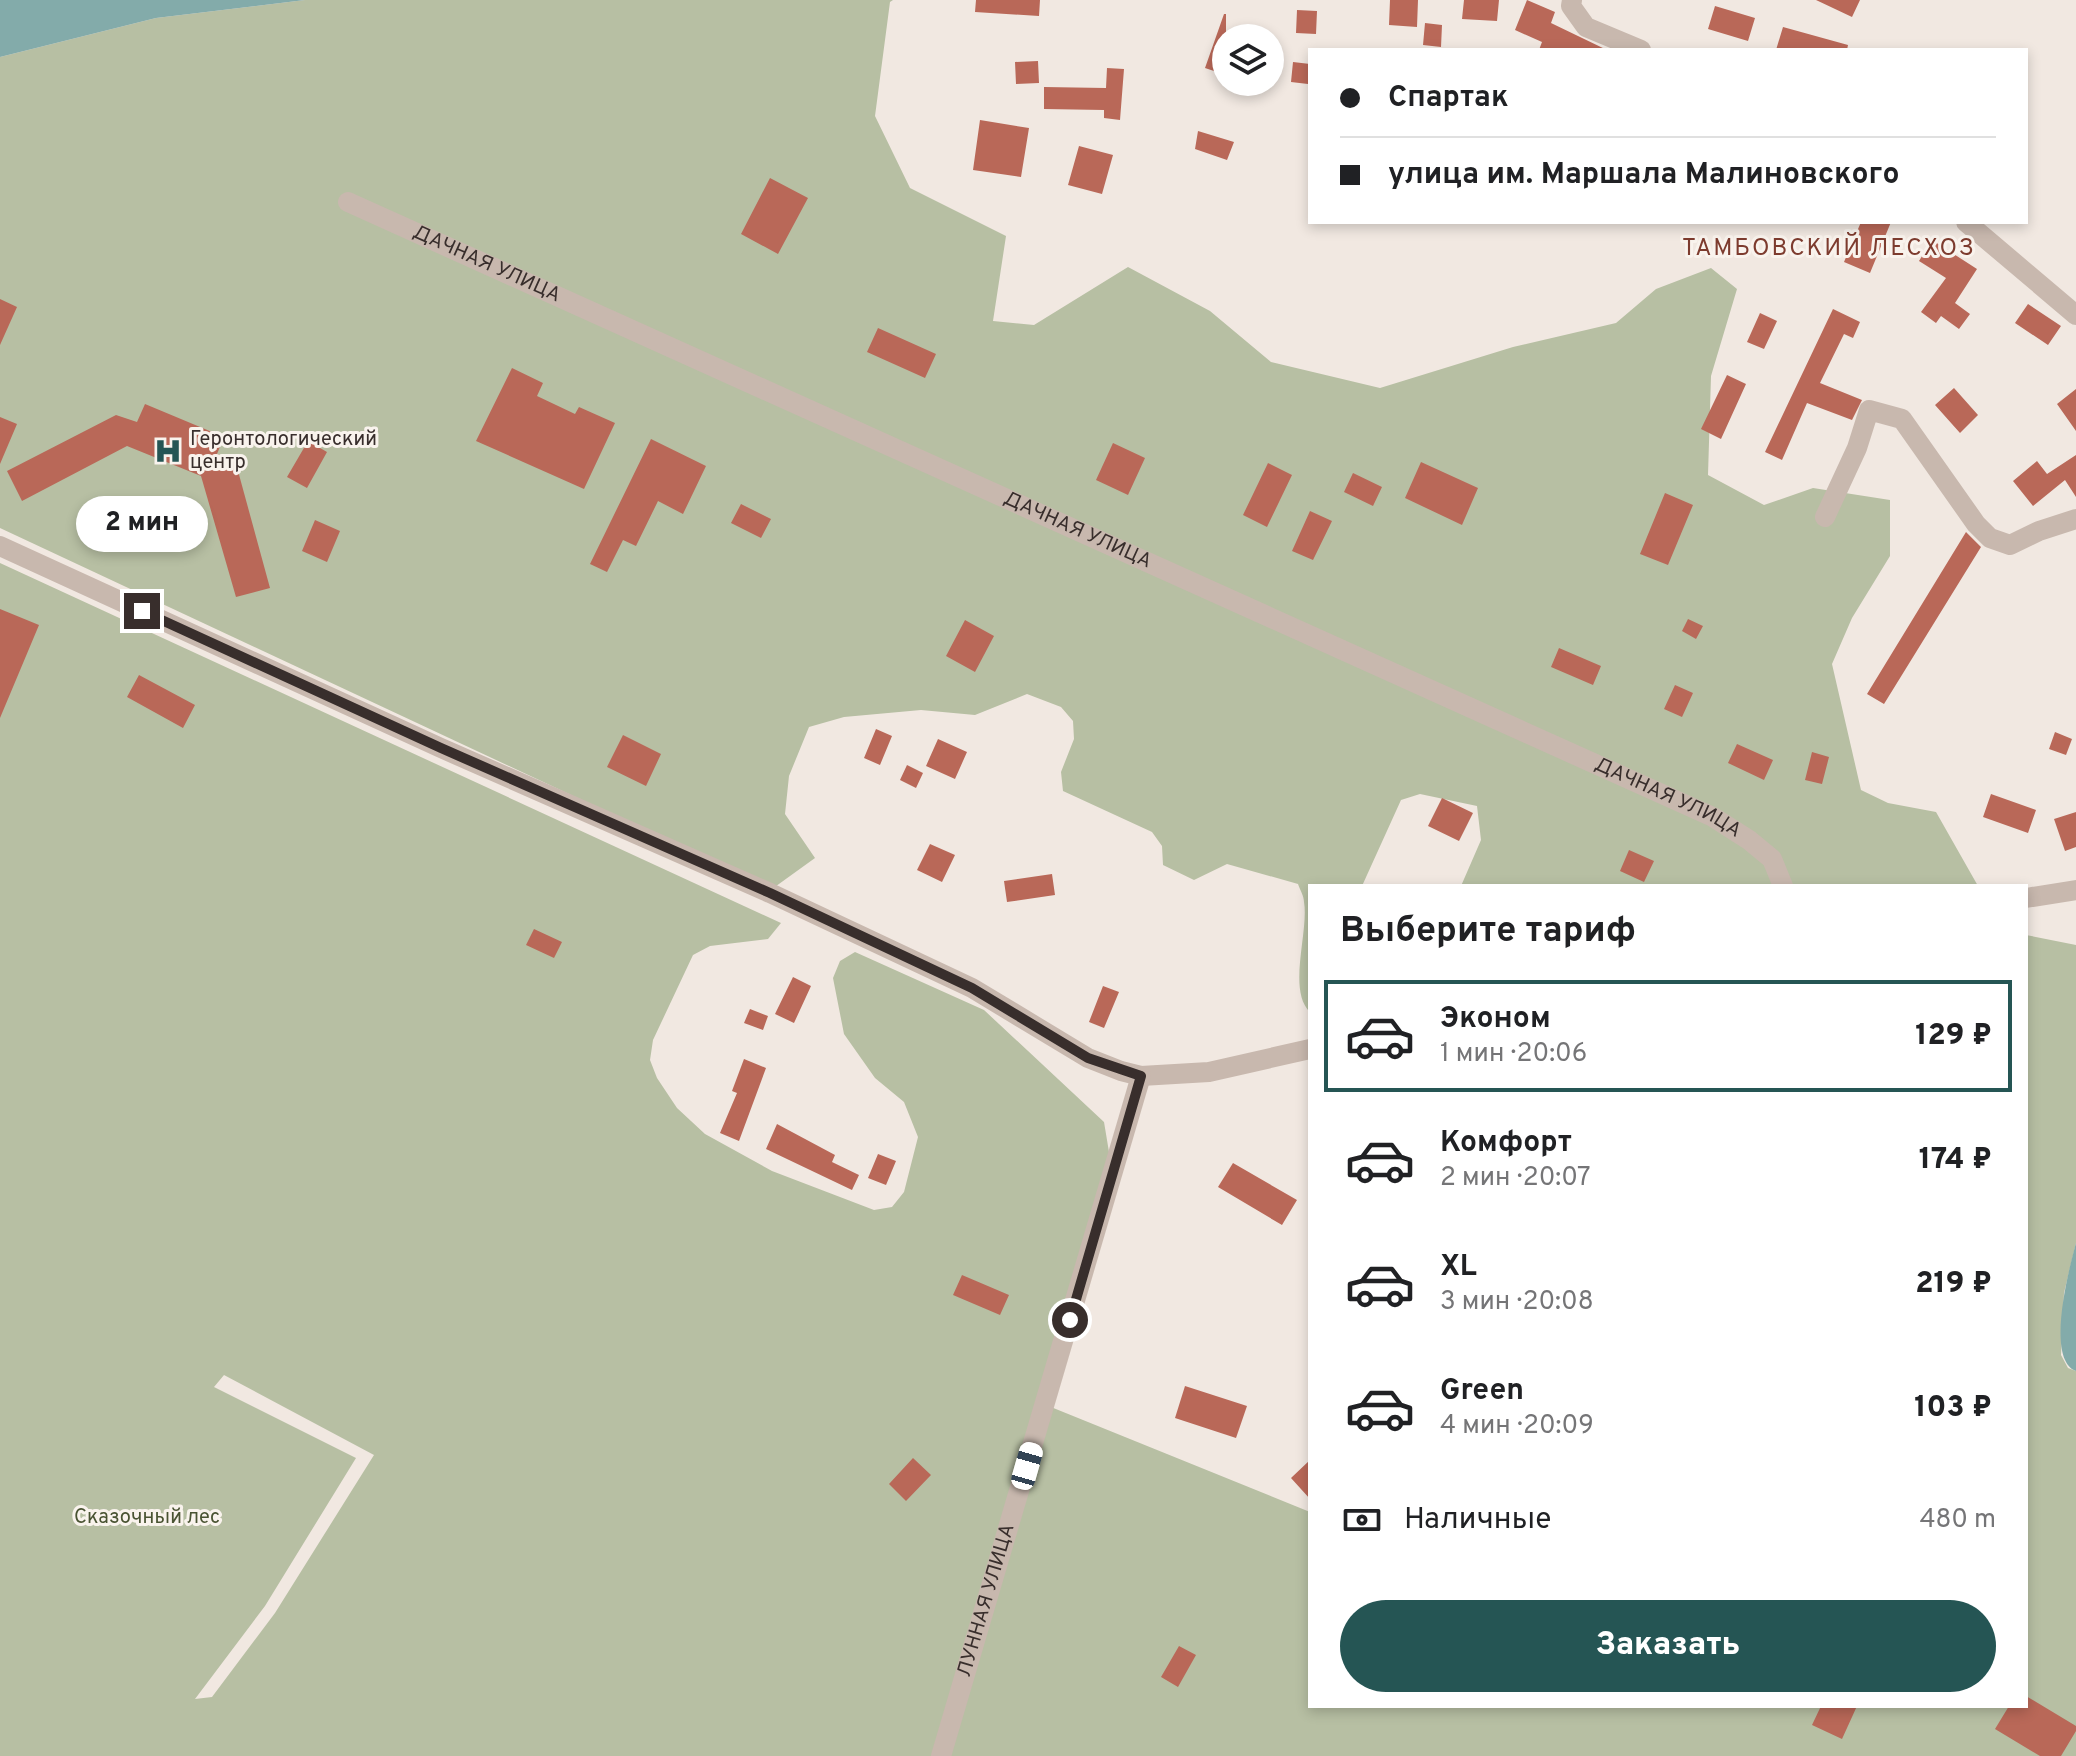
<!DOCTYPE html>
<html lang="ru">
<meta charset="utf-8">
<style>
:root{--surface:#fff;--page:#f2f2f2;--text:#202124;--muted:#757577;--line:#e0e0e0;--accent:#255554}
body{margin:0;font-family:Overpass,sans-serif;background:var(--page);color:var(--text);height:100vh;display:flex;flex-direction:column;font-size:30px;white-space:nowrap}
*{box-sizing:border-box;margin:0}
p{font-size:26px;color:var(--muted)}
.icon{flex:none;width:44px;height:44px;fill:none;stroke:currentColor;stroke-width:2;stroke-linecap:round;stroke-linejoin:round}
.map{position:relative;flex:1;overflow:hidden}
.panel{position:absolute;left:1308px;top:884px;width:720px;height:824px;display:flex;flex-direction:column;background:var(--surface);border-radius:0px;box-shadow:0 4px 12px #0003}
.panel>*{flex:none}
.banner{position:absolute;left:1308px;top:48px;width:720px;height:176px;border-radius:0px;box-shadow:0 4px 12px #0003;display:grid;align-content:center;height:176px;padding:0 32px;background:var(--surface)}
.fabs{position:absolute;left:1212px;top:24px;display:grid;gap:16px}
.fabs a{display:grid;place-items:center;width:72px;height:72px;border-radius:50%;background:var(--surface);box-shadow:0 4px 12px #0003;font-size:40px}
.end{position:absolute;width:36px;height:36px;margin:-18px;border:10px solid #382e2c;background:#fff;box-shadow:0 0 0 4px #fff}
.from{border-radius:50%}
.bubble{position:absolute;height:56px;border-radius:28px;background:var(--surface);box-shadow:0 4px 12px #0003;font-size:26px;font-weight:800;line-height:56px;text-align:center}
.car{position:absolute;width:24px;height:48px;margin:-24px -12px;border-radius:10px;box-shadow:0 0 6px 2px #0007;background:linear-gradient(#fff 24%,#345 0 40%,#fff 0 76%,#345 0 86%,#fff 0)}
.banner b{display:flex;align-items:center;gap:28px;height:76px;font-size:30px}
.banner b+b{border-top:2px solid var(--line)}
.banner i{width:20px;height:20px;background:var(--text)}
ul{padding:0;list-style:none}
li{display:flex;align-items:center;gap:24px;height:112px;margin:0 16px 12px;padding:0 16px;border:4px solid transparent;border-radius:0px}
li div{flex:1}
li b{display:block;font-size:30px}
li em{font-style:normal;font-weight:800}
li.selected{border-color:var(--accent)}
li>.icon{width:72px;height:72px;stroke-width:1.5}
h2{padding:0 32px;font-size:36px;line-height:96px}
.pay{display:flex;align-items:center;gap:20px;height:88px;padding:0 32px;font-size:30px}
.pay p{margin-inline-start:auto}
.button{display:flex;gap:16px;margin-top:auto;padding:16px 32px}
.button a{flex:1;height:92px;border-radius:48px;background:var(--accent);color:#fff;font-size:32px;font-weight:800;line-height:92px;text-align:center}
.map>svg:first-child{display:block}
.green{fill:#b7bfa3;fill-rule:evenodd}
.water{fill:#83abaa}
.building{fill:#b96858}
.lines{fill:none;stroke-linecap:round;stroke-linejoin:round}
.minor{stroke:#c8b8ae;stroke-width:20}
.route{stroke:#382e2c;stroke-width:10}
.labels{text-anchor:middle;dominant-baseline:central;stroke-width:6;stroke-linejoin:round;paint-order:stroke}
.street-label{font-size:20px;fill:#382e2c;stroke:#f9f3ed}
.poi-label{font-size:20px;fill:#382e2c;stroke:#f9f3ed;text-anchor:start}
.park-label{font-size:20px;fill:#495332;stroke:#f9f3ed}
.quarter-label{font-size:24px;letter-spacing:2px;fill:#7d3b2e;stroke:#f9f3ed}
</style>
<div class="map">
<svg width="2076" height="1756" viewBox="0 0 2076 1756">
<rect width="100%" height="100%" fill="#f1e8e1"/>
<!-- green -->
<path class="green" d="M305,0H893L890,2L875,116L910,188L1006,236L993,321L1034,325L1128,267L1210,311L1271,362L1380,388L1513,347L1616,323L1656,289L1711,268L1737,289L1711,376L1708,475L1764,505L1813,488L1890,500V556L1852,618L1832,664L1861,790L1888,803L1936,812L1978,886H1461L1481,840L1477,806L1420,794L1401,800L1362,886H1310V1012C1287,990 1309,932 1304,902C1304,896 1300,890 1298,884L1227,864L1194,880L1163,865L1162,846L1152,832L1063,791L1061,772L1074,739L1073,721L1061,707L1027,694L975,715L921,710L844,717L809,727L789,776L785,814L815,858L772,889L0,528V57L156,18Z
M0,563L781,923L768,939L710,946L693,955L653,1040L650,1060L657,1078L677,1108L705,1134L772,1171L874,1210L892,1207L904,1192L918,1137L904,1102L875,1078L844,1034L833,978L840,961L855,952L984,1010L1104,1122L1111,1164L1041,1403L1310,1512V1706H2026V935L2076,945V1243L2064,1293L2061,1355L2068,1368L2076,1371V1756H0ZM224,1375L374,1455L275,1613L212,1697L195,1699L265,1606L356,1458L214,1387Z"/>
<!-- water -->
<path class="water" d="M0,0H305L156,18L0,57Z
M2076,1243V1371C2045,1359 2069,1269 2076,1243Z"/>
<!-- building -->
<path class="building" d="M976,0H1040L1039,16L975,12Z
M1390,0H1418L1417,27L1389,25Z
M1464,0H1499L1497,21L1462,19Z
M1527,0L1555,12L1551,23L1607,50H1539L1542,42L1515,30Z
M1816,0H1860L1852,17Z
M1715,6L1755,18L1748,41L1708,29Z
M1297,10L1317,11L1316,34L1296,33Z
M1224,14H1226V56L1220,73L1205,68Z
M1425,23L1442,25L1441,47L1423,45Z
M1783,27L1848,45L1847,50H1776Z
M1038,61L1039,83L1016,84L1015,62Z
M1293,62L1310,64L1308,84L1291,82Z
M1107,68L1124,69L1120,120L1104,118V110L1044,109V87L1106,88Z
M980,120L1029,128L1021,177L973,170Z
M1198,131L1234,142L1227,160L1195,149Z
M1079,146L1113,155L1102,194L1068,185Z
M770,178L808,198L778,254L741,234Z
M1861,222H1891L1870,273L1844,262Z
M1932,240L1977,269L1955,303L1970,314L1959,329L1941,316L1936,323L1921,312L1946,278L1919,261Z
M0,299L17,307L0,345Z
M2028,304L2061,326L2048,345L2015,323Z
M1833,309L1860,322L1853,338L1844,334L1820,383L1862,400L1852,420L1807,403L1782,460L1765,452Z
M1760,313L1777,321L1764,349L1747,342Z
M878,328L936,354L925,378L867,352Z
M512,368L543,383L537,396L575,414L579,407L615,423L584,489L476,441Z
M1727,375L1746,384L1721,439L1701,429Z
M1954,388L1978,415L1960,433L1935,405Z
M2076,389V431L2057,404Z
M145,404L224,437L217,454L235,460L270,588L236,597L201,476L127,446L22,501L7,471L116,415L137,422Z
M0,417L17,424L0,464Z
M651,439L706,466L683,514L658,501L636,546L623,540L607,572L590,564Z
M308,441L327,452L307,488L287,477Z
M1113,443L1145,458L1128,495L1096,480Z
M2076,455V497L2065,480L2033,506L2013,481L2037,461L2047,474Z
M1421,462L1478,488L1462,525L1405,498Z
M1268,463L1292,475L1267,527L1243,515Z
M1353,473L1382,487L1373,506L1344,492Z
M1665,493L1693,505L1668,565L1640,554Z
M741,504L771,519L761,538L731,523Z
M1310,511L1332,521L1313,560L1292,551Z
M315,520L340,531L327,562L302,551Z
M1966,532L1981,547L1884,704L1867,694Z
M0,609L39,625L0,718Z
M1688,619L1703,626L1696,639L1682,631Z
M965,620L994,636L975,672L946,656Z
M1559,648L1601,666L1593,685L1551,667Z
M139,675L195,705L183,728L127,697Z
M1675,685L1693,693L1682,717L1664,709Z
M876,729L892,736L880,765L864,758Z
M2055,732L2072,739L2066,755L2049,749Z
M623,735L661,754L646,786L607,767Z
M938,739L967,752L955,779L926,766Z
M1737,744L1773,760L1764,780L1728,763Z
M1812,752L1829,757L1822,784L1805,780Z
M907,765L923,773L916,788L900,780Z
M1991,794L2036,810L2028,833L1983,817Z
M1442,798L1473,813L1459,841L1428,826Z
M2076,812V847L2065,851L2054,819Z
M930,844L955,855L942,882L917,870Z
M1629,850L1654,861L1644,882L1620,871Z
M1052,874L1055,895L1007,902L1004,881Z
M534,929L562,942L554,958L526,945Z
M793,977L811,986L794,1023L775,1014Z
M1103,986L1119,992L1104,1028L1089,1022Z
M750,1009L768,1016L763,1030L744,1023Z
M744,1059L766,1068L739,1141L720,1133L737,1093L732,1091Z
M777,1124L835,1155L832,1162L859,1175L852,1190L766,1149Z
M878,1154L896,1161L886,1185L868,1178Z
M1233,1163L1297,1200L1282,1225L1218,1187Z
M962,1275L1009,1295L1000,1315L953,1295Z
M1185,1386L1247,1406L1236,1438L1175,1418Z
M913,1458L931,1475L906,1501L889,1484Z
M1310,1460V1499L1291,1478Z
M1179,1646L1196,1655L1178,1687L1161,1677Z
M2026,1696L2076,1726V1731L2061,1756H2040L1995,1729L2009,1706H2026Z
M1821,1706H1857L1842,1739L1812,1725Z"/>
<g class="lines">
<!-- minor -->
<g class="minor">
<path d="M1572,0L1571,6L1586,27L1641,50"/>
<path id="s1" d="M348,202L1713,817L1749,840L1772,859L1783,886"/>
<path d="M1966,222L2076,315"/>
<path d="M1825,517L1857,448L1869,410L1902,419L1976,524L1990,538L2010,545L2039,531L2076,519"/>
<path d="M0,546L441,748L770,893L972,988L1088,1058L1121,1071L1141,1076L1209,1072L1310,1049"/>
<path d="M2026,898L2076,890"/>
<path id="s2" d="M941,1756L1141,1076"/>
</g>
</g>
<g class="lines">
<!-- route -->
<path class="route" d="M142,611L441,748L770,893L972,988L1088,1058L1141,1076L1070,1320"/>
</g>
<!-- icons -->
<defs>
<g id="hospital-bare" transform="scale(2.16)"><path d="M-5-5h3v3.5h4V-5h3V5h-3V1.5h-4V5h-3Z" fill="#255554" stroke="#f9f3ed" stroke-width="2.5" paint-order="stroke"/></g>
</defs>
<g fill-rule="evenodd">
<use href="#hospital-bare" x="168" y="451"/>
</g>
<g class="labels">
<!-- street labels -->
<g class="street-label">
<text stroke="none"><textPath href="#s1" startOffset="152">ДАЧНАЯ УЛИЦА</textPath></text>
<text stroke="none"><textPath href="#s1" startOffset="800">ДАЧНАЯ УЛИЦА</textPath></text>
<text stroke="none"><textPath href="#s1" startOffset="1448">ДАЧНАЯ УЛИЦА</textPath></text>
<text stroke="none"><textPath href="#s2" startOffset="162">ЛУННАЯ УЛИЦА</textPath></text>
</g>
<!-- poi labels -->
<g class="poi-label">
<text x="190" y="440">Геронтологический<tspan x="190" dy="23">центр</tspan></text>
</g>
<!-- park labels -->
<g class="park-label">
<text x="147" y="1518">Сказочный лес</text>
</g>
<!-- quarter labels -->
<g class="quarter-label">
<text x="1829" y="249">ТАМБОВСКИЙ ЛЕСХОЗ</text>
</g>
</g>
</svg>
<div class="fabs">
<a><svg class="icon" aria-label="layers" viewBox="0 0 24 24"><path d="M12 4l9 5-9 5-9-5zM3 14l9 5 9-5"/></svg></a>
</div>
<i class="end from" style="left:1070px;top:1320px"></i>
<i class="end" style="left:142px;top:611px"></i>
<div class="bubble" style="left:76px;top:496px;width:132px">2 мин</div>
<i class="car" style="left:1027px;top:1466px;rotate:16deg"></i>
<div class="banner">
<b><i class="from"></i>Спартак</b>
<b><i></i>улица им. Маршала Малиновского</b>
</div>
<section class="panel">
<h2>Выберите тариф</h2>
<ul>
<li class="selected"><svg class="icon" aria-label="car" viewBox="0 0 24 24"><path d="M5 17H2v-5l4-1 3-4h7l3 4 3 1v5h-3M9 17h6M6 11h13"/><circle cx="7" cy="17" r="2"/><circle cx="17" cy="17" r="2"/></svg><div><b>Эконом</b><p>1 мин · 20:06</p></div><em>129 ₽</em></li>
<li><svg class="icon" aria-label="car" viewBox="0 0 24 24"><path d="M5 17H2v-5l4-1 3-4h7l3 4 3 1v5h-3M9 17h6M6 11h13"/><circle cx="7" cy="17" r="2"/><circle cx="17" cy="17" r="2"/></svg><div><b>Комфорт</b><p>2 мин · 20:07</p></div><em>174 ₽</em></li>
<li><svg class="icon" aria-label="car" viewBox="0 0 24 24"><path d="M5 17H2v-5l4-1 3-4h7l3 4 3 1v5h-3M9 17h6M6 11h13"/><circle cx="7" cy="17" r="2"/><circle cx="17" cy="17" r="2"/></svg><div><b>XL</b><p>3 мин · 20:08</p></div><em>219 ₽</em></li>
<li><svg class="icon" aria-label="car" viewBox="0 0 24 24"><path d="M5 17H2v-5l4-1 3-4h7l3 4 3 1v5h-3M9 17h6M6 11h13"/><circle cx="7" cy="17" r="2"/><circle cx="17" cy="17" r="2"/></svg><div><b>Green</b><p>4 мин · 20:09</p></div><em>103 ₽</em></li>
</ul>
<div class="pay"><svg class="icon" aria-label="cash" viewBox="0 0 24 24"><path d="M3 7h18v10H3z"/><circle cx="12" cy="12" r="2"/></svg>Наличные<p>480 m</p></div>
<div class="button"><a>Заказать</a></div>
</section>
</div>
